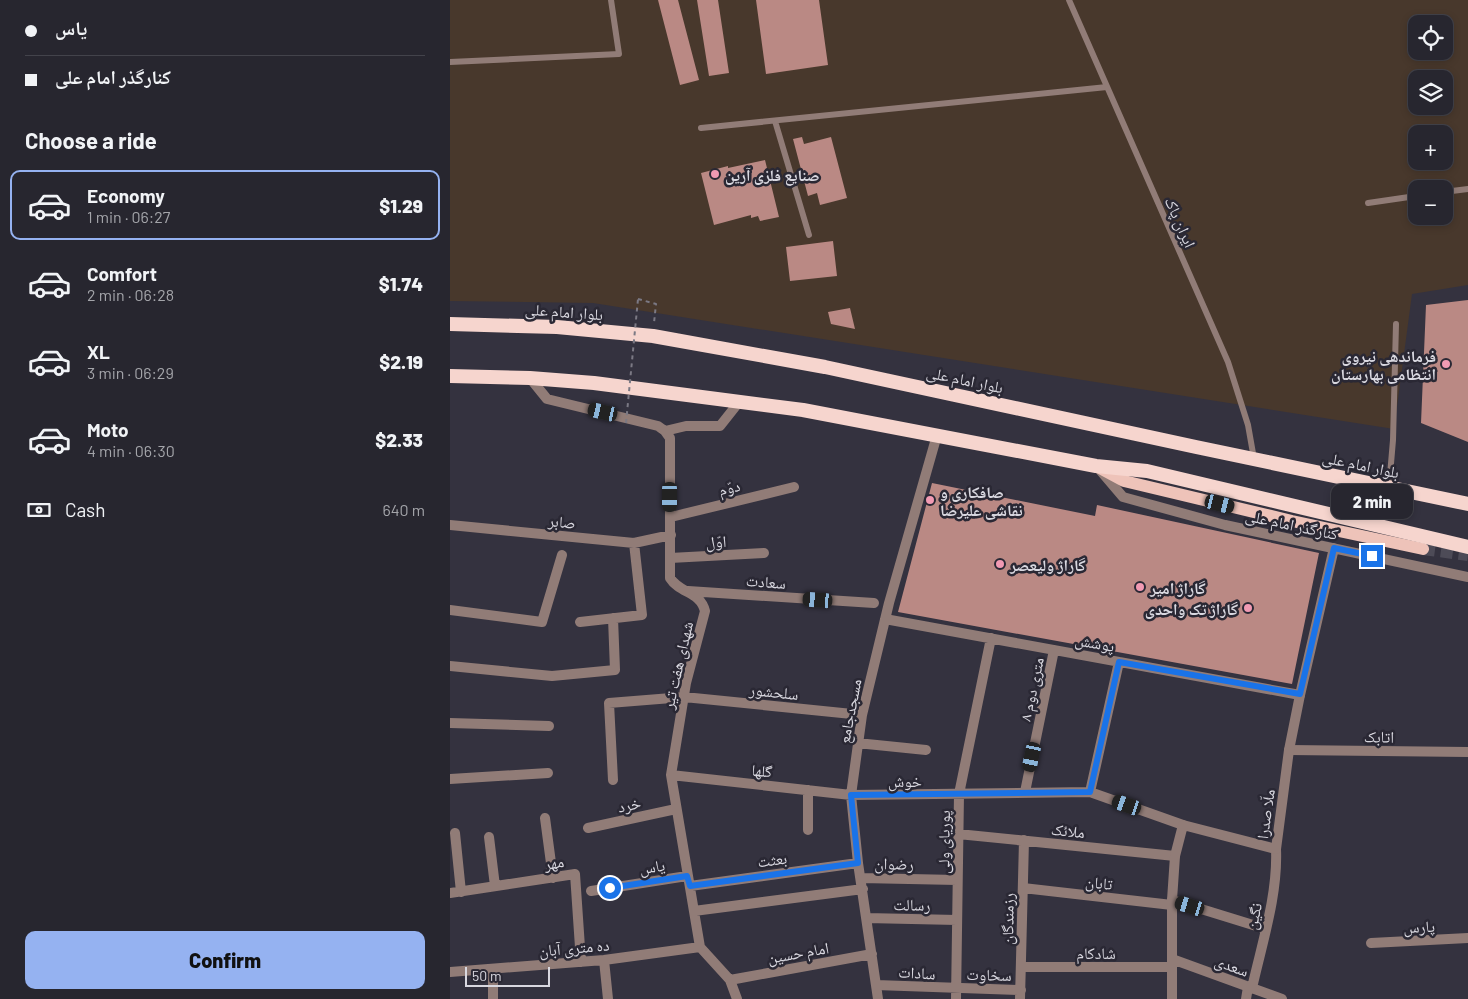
<!DOCTYPE html>
<meta charset="utf-8">
<style>
:root{--surface:#27262f;--page:#2f2e37;--text:#f1f3f6;--muted:#a4a5aa;--line:#43434b;--accent:#95b2f1}
body{margin:0;font-family:Barlow,"Noto Naskh Arabic",sans-serif;background:var(--page);color:var(--text);height:100vh;display:flex;flex-direction:column;font-size:19px;white-space:nowrap}
*{box-sizing:border-box;margin:0}
p{font-size:16px;color:var(--muted)}
.icon{flex:none;width:28px;height:28px;fill:none;stroke:currentColor;stroke-width:2;stroke-linecap:round;stroke-linejoin:round}
.map{position:relative;flex:1;overflow:hidden}
.details{display:flex;flex-direction:column;background:var(--surface);width:450px}
.details>*{flex:none}
.banner{display:grid;align-content:center;height:110px;padding:0 25px;background:var(--surface)}
.tools{position:absolute;left:958px;top:15px;display:grid;gap:10px}
.tools a{display:grid;place-items:center;width:45px;height:45px;border-radius:10px;background:var(--surface);box-shadow:0 2px 8px #0003,0 0 0 1px var(--line);font-size:25px}
.scale{position:absolute;left:15px;bottom:12px;width:85px;box-sizing:border-box;padding-left:5px;border:2px solid #d9d8e0;border-top:0;font-size:14px;line-height:18px;white-space:nowrap;color:#d9d8e0;-webkit-text-stroke:4px #2a2834;paint-order:stroke}
.end{position:absolute;width:22px;height:22px;margin:-11px;border:6px solid #1a73e8;background:#fff;box-shadow:0 0 0 2px #fff}
.from{border-radius:50%}
.bubble{position:absolute;height:35px;border-radius:10px;background:var(--surface);box-shadow:0 2px 8px #0003,0 0 0 1px var(--line);font-size:16px;font-weight:800;line-height:35px;text-align:center}
.car{position:absolute;width:15px;height:30px;margin:-15px -8px;border-radius:6px;box-shadow:0 0 4px 1px #0007;background:linear-gradient(#222 24%,#8ab4d8 0 40%,#222 0 76%,#8ab4d8 0 86%,#222 0)}
.banner b{display:flex;align-items:center;gap:18px;height:48px;font-size:19px}
.banner b+b{border-top:1px solid var(--line)}
.banner i{width:12px;height:12px;background:var(--text)}
ul{padding:0;list-style:none}
li{display:flex;align-items:center;gap:15px;height:70px;margin:0 10px 8px;padding:0 15px;border:2px solid transparent;border-radius:10px}
li div{flex:1}
li b{display:block;font-size:19px}
li em{font-style:normal;font-weight:800}
li.current{border-color:var(--accent)}
li>.icon{width:45px;height:45px;stroke-width:1.5}
h2{padding:0 25px;font-size:22px;line-height:60px}
.pay{display:flex;align-items:center;gap:12px;height:55px;padding:0 25px;font-size:19px}
.pay p{margin-inline-start:auto}
.action{display:flex;gap:10px;margin-top:auto;padding:10px 25px}
.action a{flex:1;height:58px;border-radius:10px;background:var(--accent);color:#111;font-size:20px;font-weight:800;line-height:58px;text-align:center}
main{display:flex;flex:1;min-height:0}
.map>svg:first-child{display:block}
.industrial{fill:#48382c;fill-rule:evenodd}
.building{fill:#ba8984}
.lines{fill:none;stroke-linecap:round;stroke-linejoin:round}
.primary-tunnel{stroke:#4d4b57;stroke-width:12;stroke-dasharray:12 6;stroke-linecap:butt}
.path{stroke:#7b7984;stroke-width:2;stroke-dasharray:4 4;stroke-linecap:butt}
.service{stroke:#917c77;stroke-width:6}
.minor{stroke:#917c77;stroke-width:10}
.tertiary{stroke:#917c77;stroke-width:10}
.primary{stroke:#eec3b9;stroke-width:12}
.trunk{stroke:#f6d5ce;stroke-width:14}
.path-bridge{stroke:#7b7984;stroke-width:2;stroke-dasharray:4 4;stroke-linecap:butt}
.route{stroke:#1a73e8;stroke-width:6}
.poi-dot{fill:#f19ab3;stroke:#2a2834;stroke-width:2}
.labels{text-anchor:middle;dominant-baseline:central;stroke-width:5;stroke-linejoin:round;paint-order:stroke}
.poi-label{font-size:16px;font-weight:bold;fill:#d9d8e0;stroke:#2a2834;text-anchor:start}
.street-label{font-size:16px;fill:#d9d8e0;stroke:#2a2834}
</style>
<main>
<section class="details">
<div class="banner">
<b><i class="from"></i>یاس</b>
<b><i></i>کنارگذر امام علی</b>
</div>
<h2>Choose a ride</h2>
<ul>
<li class="current"><svg class="icon" aria-label="car" viewBox="0 0 24 24"><path d="M5 17H2v-5l4-1 3-4h7l3 4 3 1v5h-3M9 17h6M6 11h13"/><circle cx="7" cy="17" r="2"/><circle cx="17" cy="17" r="2"/></svg><div><b>Economy</b><p>1 min · 06:27</p></div><em>$1.29</em></li>
<li><svg class="icon" aria-label="car" viewBox="0 0 24 24"><path d="M5 17H2v-5l4-1 3-4h7l3 4 3 1v5h-3M9 17h6M6 11h13"/><circle cx="7" cy="17" r="2"/><circle cx="17" cy="17" r="2"/></svg><div><b>Comfort</b><p>2 min · 06:28</p></div><em>$1.74</em></li>
<li><svg class="icon" aria-label="car" viewBox="0 0 24 24"><path d="M5 17H2v-5l4-1 3-4h7l3 4 3 1v5h-3M9 17h6M6 11h13"/><circle cx="7" cy="17" r="2"/><circle cx="17" cy="17" r="2"/></svg><div><b>XL</b><p>3 min · 06:29</p></div><em>$2.19</em></li>
<li><svg class="icon" aria-label="car" viewBox="0 0 24 24"><path d="M5 17H2v-5l4-1 3-4h7l3 4 3 1v5h-3M9 17h6M6 11h13"/><circle cx="7" cy="17" r="2"/><circle cx="17" cy="17" r="2"/></svg><div><b>Moto</b><p>4 min · 06:30</p></div><em>$2.33</em></li>
</ul>
<div class="pay"><svg class="icon" aria-label="cash" viewBox="0 0 24 24"><path d="M3 7h18v10H3z"/><circle cx="12" cy="12" r="2"/></svg>Cash<p>640 m</p></div>
<div class="action"><a>Confirm</a></div>
</section>
<div class="map">
<svg width="1018" height="999" viewBox="0 0 1018 999">
<rect width="100%" height="100%" fill="#34323f"/>
<!-- industrial -->
<path class="industrial" d="M0,0H1018V285L962,294L944,429L143,303L0,301ZM966,24H994V51H966ZM966,79H994V106H966ZM966,134H994V161H966ZM966,189H994V216H966Z"/>
<!-- building -->
<path class="building" d="M208,0H228L249,80L230,85Z
M247,0H268L279,73L259,76Z
M306,0H369L378,65L316,74Z
M352,137L354,144L381,137L397,198L370,205L367,193L358,196L343,139Z
M315,160L329,217L310,221L308,216L301,218V215L264,225L251,173L278,166V168Z
M383,241L387,276L340,281L336,247Z
M1018,300V442L971,423L976,305Z
M400,308L405,329L381,324L378,312Z
M482,483L645,516L647,505L869,553L842,684L448,612Z"/>
<g class="lines">
<!-- primary-tunnel -->
<path class="primary-tunnel" d="M973,549L1018,555"/>
<!-- path -->
<path class="path" d="M188,299L206,304L204,323"/>
<!-- service -->
<path class="service" d="M619,0L778,362L798,425L804,459
M0,62L169,54L161,0
M325,121L359,235
M251,128L657,87
M994,192L1018,189
M918,203L966,196
M939,487L943,440L946,324"/>
<!-- minor -->
<path class="minor" d="M80,378L97,399L208,426L215,431L220,438V578C230,594 250,591 255,611L236,683L221,775L250,947L280,980L287,999
M215,431L236,426H270L289,402
M221,517L344,487
M0,525L184,543L221,535
M220,558L314,553
M238,591L424,603
M0,610L92,622L112,555
M435,619L850,695
M130,622L192,615L184,543
M0,666L102,676L165,670L163,618
M0,723L99,726
M407,743L476,750
M839,750L1018,752
M221,775L401,795L640,792L733,825
M0,779L98,773
M163,780L159,703L234,697L412,715
M575,792L604,650
M640,792L669,662
M95,818L103,878
M138,828L226,809
M358,830V790
M5,833L11,892
M508,834L725,856
M39,837L45,886
M411,878L507,880
M240,886L408,863
M573,888L722,905
M141,891L237,876
M0,893L125,874L131,962
M722,900L816,929
M244,911L413,889
M416,918L507,920
M921,943L1018,938
M722,959L832,999
M154,960L158,999
M571,967H722
M0,972L154,960L250,947
M280,980L422,954
M426,985L571,990
M802,988C812,943 828,895 826,849
M43,999V969
M428,999L408,863L401,795L412,715L439,603L487,435
M506,999L509,794L541,638
M570,999L574,840
M796,999L798,987"/>
<!-- tertiary -->
<path class="tertiary" d="M650,470L673,497L775,525L1018,577
M722,999V900L725,856L733,825L826,849L839,750L850,695L884,548"/>
<!-- primary -->
<path class="primary" d="M648,467L674,481L842,521L973,549"/>
<!-- trunk -->
<path class="trunk" d="M0,324L107,327L203,336L375,367L746,447L1018,504
M0,376L80,378L144,383L353,410L646,466L697,471L1018,547"/>
<!-- path-bridge -->
<path class="path-bridge" d="M176,423L188,299"/>
</g>
<g class="lines">
<!-- route -->
<path class="route" d="M160,888L237,876L240,886L408,863L401,795L640,792L669,662L850,694L884,548L922,556"/>
</g>
<!-- markers -->
<g class="poi-dot">
<circle cx="265" cy="174" r="5"/>
<circle cx="996" cy="364" r="5"/>
<circle cx="480" cy="500" r="5"/>
<circle cx="550" cy="564" r="5"/>
<circle cx="690" cy="587" r="5"/>
<circle cx="798" cy="608" r="5"/>
</g>
<g class="labels">
<!-- poi labels -->
<g class="poi-label">
<text x="275" y="174">صنایع فلزی آرین</text>
<text x="986" y="355" text-anchor="end">فرماندهی نیروی<tspan x="986" dy="18">انتظامی بهارستان</tspan></text>
<text x="490" y="491">صافکاری و<tspan x="490" dy="18">نقاشی عليرضا</tspan></text>
<text x="560" y="564">گاراژ ولیعصر</text>
<text x="700" y="587">گاراژ امیر</text>
<text x="788" y="608" text-anchor="end">گاراژ تک واحدی</text>
</g>
<!-- street labels -->
<g class="street-label">
<text transform="translate(731 222) rotate(66)">ایران پاک</text>
<text transform="translate(114 311) rotate(4)">بلوار امام علی</text>
<text transform="translate(515 379) rotate(12)">بلوار امام علی</text>
<text transform="translate(911 464) rotate(12)">بلوار امام علی</text>
<text transform="translate(279 487) rotate(-14)">دوّم</text>
<text transform="translate(112 521) rotate(6)">صابر</text>
<text transform="translate(842 524) rotate(12)">کنارگذر امام علی</text>
<text transform="translate(266 541) rotate(-4)">اوّل</text>
<text transform="translate(316 581) rotate(4)">سعادت</text>
<text transform="translate(645 642) rotate(10)">پوشش</text>
<text transform="translate(227 665) rotate(-77)">شهدای هفت تیر</text>
<text transform="translate(581 689) rotate(-78)">۸ متری دوم</text>
<text transform="translate(324 691) rotate(6)">سلحشور</text>
<text transform="translate(399 711) rotate(-79)">مسجدجامع</text>
<text transform="translate(929 736) rotate(1)">اتابک</text>
<text transform="translate(312 770) rotate(6)">گلها</text>
<text x="455" y="780">خوش</text>
<text transform="translate(179 804) rotate(-12)">خرد</text>
<text transform="translate(815 814) rotate(-82)">ملّا صدرا</text>
<text transform="translate(618 830) rotate(6)">ملائک</text>
<text transform="translate(493 842) rotate(-89)">پوریای ولی</text>
<text transform="translate(322 859) rotate(-8)">بعثت</text>
<text transform="translate(104 862) rotate(-9)">مهر</text>
<text transform="translate(444 863) rotate(1)">رضوان</text>
<text transform="translate(202 866) rotate(-9)">یاس</text>
<text transform="translate(649 882) rotate(6)">تابان</text>
<text transform="translate(462 904) rotate(1)">رسالت</text>
<text transform="translate(803 916) rotate(-78)">نگین</text>
<text transform="translate(557 919) rotate(-89)">رزمندگان</text>
<text transform="translate(969 926) rotate(-3)">پارس</text>
<text transform="translate(124 947) rotate(-5)">ده متری آبان</text>
<text transform="translate(348 952) rotate(-10)">امام حسین</text>
<text x="646" y="952">شادکام</text>
<text transform="translate(782 965) rotate(20)">سعدی</text>
<text transform="translate(467 972) rotate(3)">سادات</text>
<text transform="translate(539 974) rotate(1)">سخاوت</text>
</g>
</g>
</svg>
<div class="tools">
<a><svg class="icon" aria-label="locate" viewBox="0 0 24 24"><circle cx="12" cy="12" r="6"/><path d="M12 2v4M12 18v4M2 12h4M18 12h4"/></svg></a>
<a><svg class="icon" aria-label="layers" viewBox="0 0 24 24"><path d="M12 4l9 5-9 5-9-5zM3 14l9 5 9-5"/></svg></a>
<a>+</a>
<a>−</a>
</div>
<div class="scale">50 m</div>
<i class="end from" style="left:160px;top:888px"></i>
<i class="end" style="left:922px;top:556px"></i>
<div class="bubble" style="left:881px;top:484px;width:82px">2 min</div>
<i class="car" style="left:153px;top:412px;rotate:283deg"></i>
<i class="car" style="left:220px;top:497px;rotate:180deg"></i>
<i class="car" style="left:770px;top:504px;rotate:104deg"></i>
<i class="car" style="left:368px;top:600px;rotate:274deg"></i>
<i class="car" style="left:582px;top:757px;rotate:192deg"></i>
<i class="car" style="left:677px;top:805px;rotate:289deg"></i>
<i class="car" style="left:740px;top:906px;rotate:287deg"></i>
</div>
</main>
